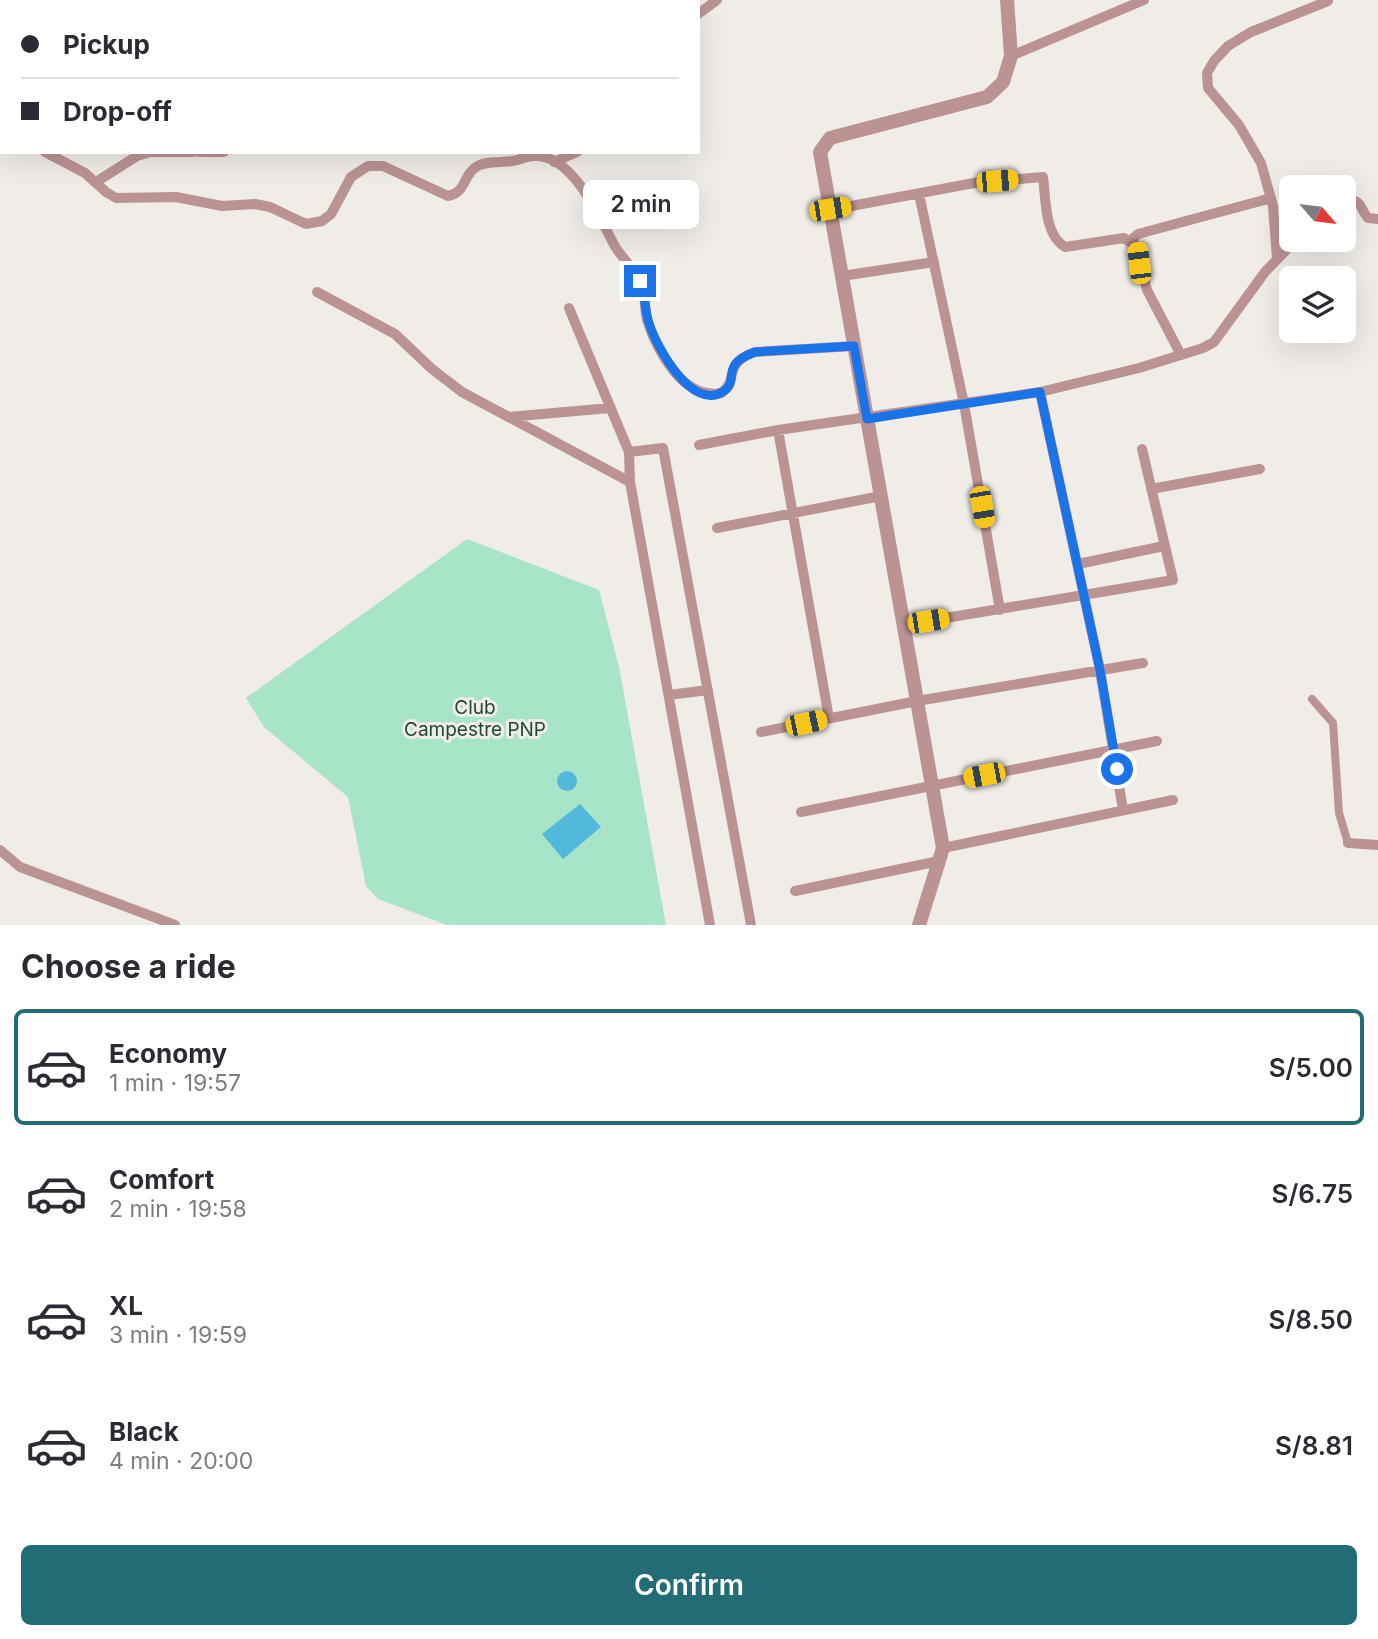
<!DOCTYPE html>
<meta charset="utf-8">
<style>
:root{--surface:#fff;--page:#f2f2f3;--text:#2b2b33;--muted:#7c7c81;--line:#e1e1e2;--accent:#226d75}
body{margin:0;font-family:Inter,sans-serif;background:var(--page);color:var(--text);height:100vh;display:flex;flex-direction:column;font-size:26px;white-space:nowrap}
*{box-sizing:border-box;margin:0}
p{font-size:23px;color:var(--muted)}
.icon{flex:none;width:38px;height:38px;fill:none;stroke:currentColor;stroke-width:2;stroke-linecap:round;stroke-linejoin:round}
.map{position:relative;height:925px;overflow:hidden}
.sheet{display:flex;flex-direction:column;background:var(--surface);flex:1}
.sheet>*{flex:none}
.banner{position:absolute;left:0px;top:0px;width:700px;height:154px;box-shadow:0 7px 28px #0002;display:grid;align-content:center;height:154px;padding:0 21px;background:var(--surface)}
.needle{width:46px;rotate:118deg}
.controls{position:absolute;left:1279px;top:175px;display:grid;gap:14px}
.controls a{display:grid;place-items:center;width:77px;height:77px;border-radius:10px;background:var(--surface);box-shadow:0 7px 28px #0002;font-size:35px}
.end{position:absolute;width:32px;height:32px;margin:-16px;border:9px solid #1a73e8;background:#fff;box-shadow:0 0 0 4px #fff}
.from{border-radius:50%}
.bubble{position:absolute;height:49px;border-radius:10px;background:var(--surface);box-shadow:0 7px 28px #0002;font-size:23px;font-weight:600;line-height:49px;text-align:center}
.car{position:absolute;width:21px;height:42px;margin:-21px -10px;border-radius:9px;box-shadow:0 0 5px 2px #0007;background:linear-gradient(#f5c518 24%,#345 0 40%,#f5c518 0 76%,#345 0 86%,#f5c518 0)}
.banner b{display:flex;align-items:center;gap:24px;height:66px;font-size:26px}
.banner b+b{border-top:2px solid var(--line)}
.banner i{width:18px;height:18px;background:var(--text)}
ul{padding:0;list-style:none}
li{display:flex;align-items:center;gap:21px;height:116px;margin:0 14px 10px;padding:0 7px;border:4px solid transparent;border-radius:10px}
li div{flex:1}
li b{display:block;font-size:26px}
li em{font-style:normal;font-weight:600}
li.active{border-color:var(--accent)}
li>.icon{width:63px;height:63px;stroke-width:1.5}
h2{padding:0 21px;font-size:32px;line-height:84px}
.primary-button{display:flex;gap:14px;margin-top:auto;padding:14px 21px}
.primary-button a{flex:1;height:80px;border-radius:10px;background:var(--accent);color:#fff;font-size:28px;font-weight:600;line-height:80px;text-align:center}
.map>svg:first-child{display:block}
.green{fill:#a8e4c8}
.water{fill:#52b9dd}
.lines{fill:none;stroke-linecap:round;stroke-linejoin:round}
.pedestrian{stroke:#bb9393;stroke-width:8}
.minor{stroke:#bb9393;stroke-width:10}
.tertiary{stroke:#bb9393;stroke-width:14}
.route{stroke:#1a73e8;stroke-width:9}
.labels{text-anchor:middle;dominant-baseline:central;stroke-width:6;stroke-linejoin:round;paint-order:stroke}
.park-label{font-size:19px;fill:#204838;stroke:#f0ede9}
</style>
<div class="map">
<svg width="1378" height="925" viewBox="0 0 1378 925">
<rect width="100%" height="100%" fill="#f0ede9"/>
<!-- green -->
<path class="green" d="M467,539L599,590L619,667L666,925H447L378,899L366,886L348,797L264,727L246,698Z"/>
<!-- water -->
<path class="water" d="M557 781a10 10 0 1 1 20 0a10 10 0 1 1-20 0Z
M580,804L601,827L563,859L542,834Z"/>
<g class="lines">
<!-- pedestrian -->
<path class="pedestrian" d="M1312,699L1333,723L1339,813L1348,843"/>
<!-- minor -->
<path class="minor" d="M415,0L417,2
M369,2V0
M492,2L496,0
M698,14L717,0
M1011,56L1144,0
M0,126L2,127
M45,152L85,173L106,192L116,198L176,197L222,206L255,204L270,207L306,224L322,221L331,214L351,177L368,166H383L448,196C466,193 463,175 476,167C487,160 501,163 513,161C520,160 527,156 534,156C574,154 600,220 616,248C624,260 635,270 641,283C646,295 644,308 647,320C657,351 683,400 721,393C740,380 721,364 755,352L854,346
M198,152H224
M554,162L577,152
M96,182L137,156L150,152H193
M919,194L964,404L1000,610
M1344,203C1363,196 1359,209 1368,218L1378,219
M830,210L974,183L1043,177C1046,198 1044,235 1065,247L1124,238L1136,246L1147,290L1181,355
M1131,240L1138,234L1271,198
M1277,259L1273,206L1261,163L1239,125L1208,88L1207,73L1214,61L1228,46L1251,32L1328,1
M842,276L934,262
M317,292L395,334L432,369L462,392L630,482L710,925
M569,308L629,452L630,482
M1040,392L1100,670L1123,810
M508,417L610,408
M778,430L829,718
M699,445L778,430L1040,392L1139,368L1203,348L1214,342L1265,272L1296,240
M629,452L663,448L751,925
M1151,489L1260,469
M717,528L881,496
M1078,564L1164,546
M904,625L1173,580L1142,449
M669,695L708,690
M761,732L917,701L1143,663
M801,812L1157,741
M1348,843L1378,845
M943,848L1173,800
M0,850L20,867L175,925
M795,891L939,861"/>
<!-- tertiary -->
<path class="tertiary" d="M919,925L943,848L820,152L830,138L987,97L1003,82L1011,56L1007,0"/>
</g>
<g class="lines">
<!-- route -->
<path class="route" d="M640,281C646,295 644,309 649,323C656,346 692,413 724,391C740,380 719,365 755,352L854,346L867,419L1040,392L1100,670L1117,769"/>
</g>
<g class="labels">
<!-- park labels -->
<g class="park-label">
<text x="475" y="707">Club<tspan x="475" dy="22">Campestre PNP</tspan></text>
</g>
</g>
</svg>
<div class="controls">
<a><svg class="needle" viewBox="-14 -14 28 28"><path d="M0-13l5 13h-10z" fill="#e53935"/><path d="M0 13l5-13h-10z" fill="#7c7c81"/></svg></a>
<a><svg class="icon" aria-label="layers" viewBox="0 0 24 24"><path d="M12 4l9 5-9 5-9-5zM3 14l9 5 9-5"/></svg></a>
</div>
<i class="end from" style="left:1117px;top:769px"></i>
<i class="end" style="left:640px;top:281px"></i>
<div class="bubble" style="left:583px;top:180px;width:116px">2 min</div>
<i class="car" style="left:997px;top:181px;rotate:85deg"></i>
<i class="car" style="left:830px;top:209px;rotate:81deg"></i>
<i class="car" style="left:1139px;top:263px;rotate:353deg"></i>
<i class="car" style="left:982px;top:507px;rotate:170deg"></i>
<i class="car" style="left:928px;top:621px;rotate:81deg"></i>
<i class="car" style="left:806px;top:723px;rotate:78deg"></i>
<i class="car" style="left:984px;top:775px;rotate:259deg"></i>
<div class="banner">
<b><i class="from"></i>Pickup</b>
<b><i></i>Drop-off</b>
</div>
</div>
<section class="sheet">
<h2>Choose a ride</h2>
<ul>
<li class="active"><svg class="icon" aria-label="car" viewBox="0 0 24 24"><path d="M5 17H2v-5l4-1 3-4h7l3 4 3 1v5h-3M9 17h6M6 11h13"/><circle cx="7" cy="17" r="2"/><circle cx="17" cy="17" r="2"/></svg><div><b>Economy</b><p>1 min · 19:57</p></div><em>S/5.00</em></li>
<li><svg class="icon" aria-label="car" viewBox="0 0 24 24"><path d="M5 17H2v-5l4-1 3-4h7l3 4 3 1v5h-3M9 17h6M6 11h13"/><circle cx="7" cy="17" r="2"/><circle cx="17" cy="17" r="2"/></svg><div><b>Comfort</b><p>2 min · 19:58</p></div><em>S/6.75</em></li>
<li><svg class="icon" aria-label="car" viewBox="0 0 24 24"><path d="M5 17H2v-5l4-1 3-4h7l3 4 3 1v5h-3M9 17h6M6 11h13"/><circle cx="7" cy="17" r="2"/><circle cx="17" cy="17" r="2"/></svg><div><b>XL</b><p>3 min · 19:59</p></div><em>S/8.50</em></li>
<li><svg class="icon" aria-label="car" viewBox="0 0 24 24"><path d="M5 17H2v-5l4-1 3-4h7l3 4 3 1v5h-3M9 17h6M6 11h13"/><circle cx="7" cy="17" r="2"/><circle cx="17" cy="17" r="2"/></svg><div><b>Black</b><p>4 min · 20:00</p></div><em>S/8.81</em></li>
</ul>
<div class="primary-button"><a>Confirm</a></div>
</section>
